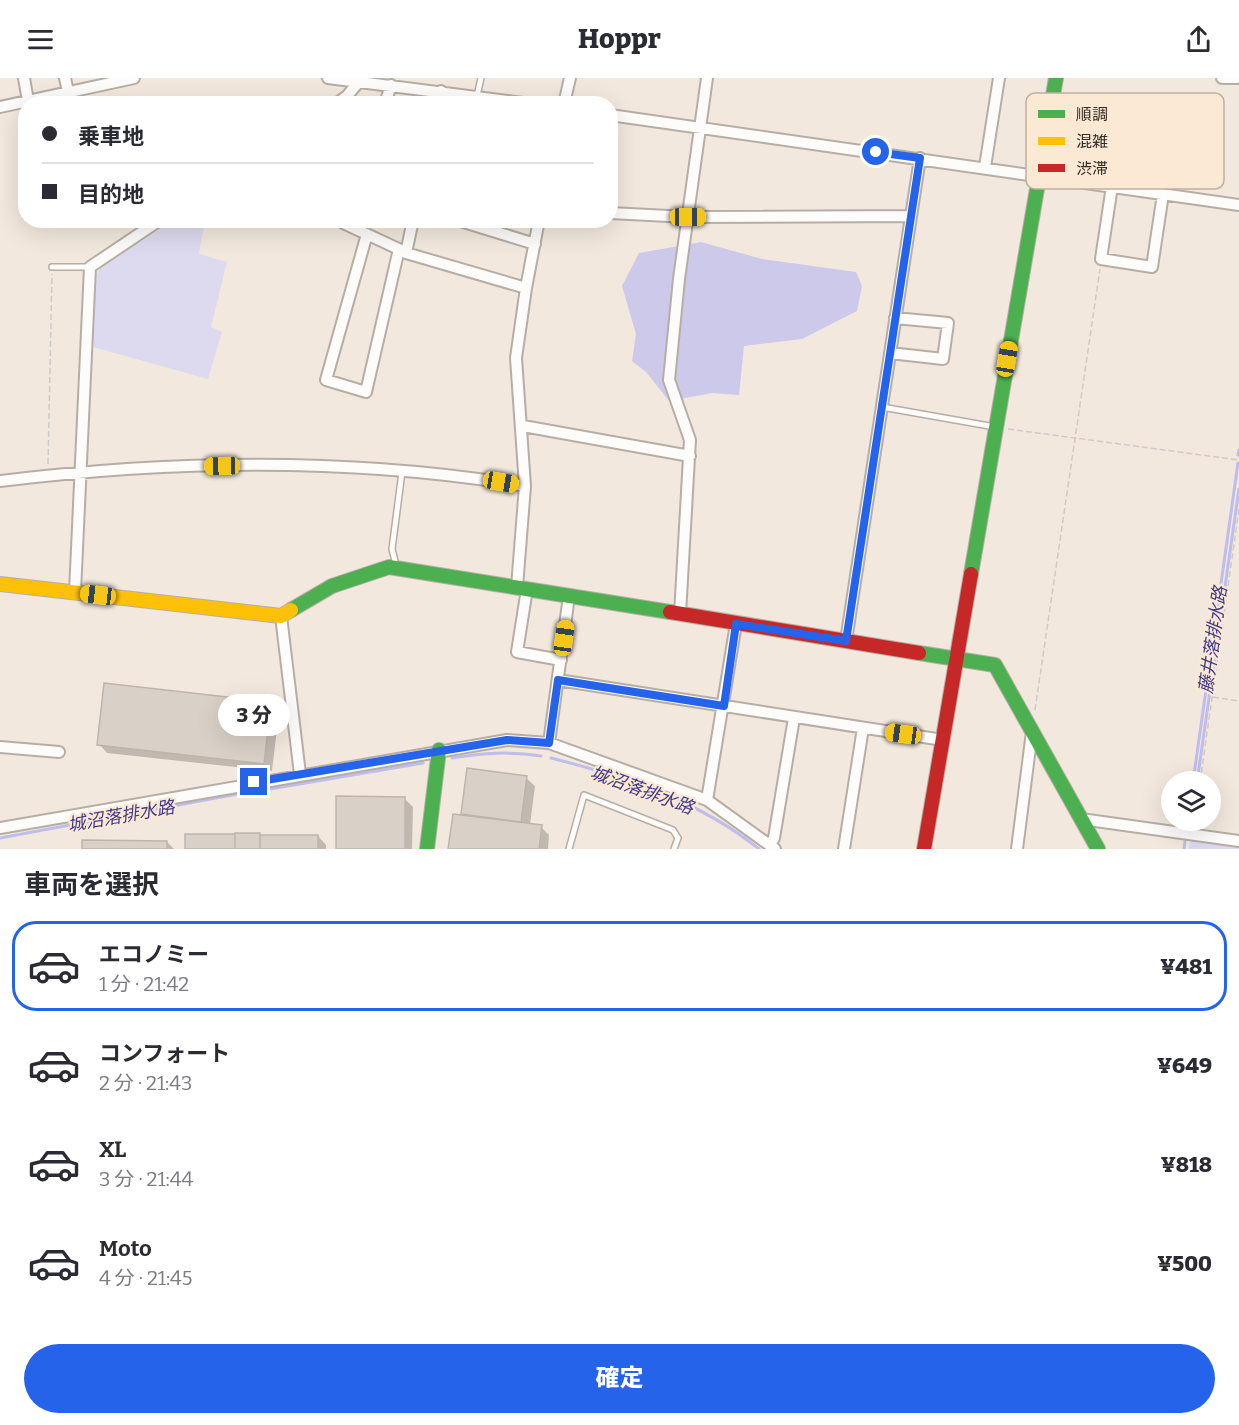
<!DOCTYPE html>
<html lang="ja">
<meta charset="utf-8">
<style>
:root{--surface:#fff;--page:#f2f2f3;--text:#2b2b33;--muted:#7c7c81;--line:#e1e1e2;--accent:#2563eb}
body{margin:0;font-family:Bitter,"Noto Sans JP",serif;background:var(--page);color:var(--text);height:100vh;display:flex;flex-direction:column;font-size:22px;white-space:nowrap}
*{box-sizing:border-box;margin:0}
p{font-size:20px;color:var(--muted)}
.icon{flex:none;width:33px;height:33px;fill:none;stroke:currentColor;stroke-width:2;stroke-linecap:round;stroke-linejoin:round}
.map{position:relative;height:771px;overflow:hidden}
.side{display:flex;flex-direction:column;background:var(--surface);flex:1}
.side>*{flex:none}
.guide{position:absolute;left:18px;top:18px;width:600px;height:132px;border-radius:24px;box-shadow:0 6px 24px #0002;display:grid;align-content:center;height:132px;padding:0 24px;background:var(--surface)}
.buttons{position:absolute;left:1161px;top:693px;display:grid;gap:12px}
.buttons a{display:grid;place-items:center;width:60px;height:60px;border-radius:50%;background:var(--surface);box-shadow:0 6px 24px #0002;font-size:30px}
.end{position:absolute;width:27px;height:27px;margin:-14px;border:8px solid #2563eb;background:#fff;box-shadow:0 0 0 3px #fff}
.from{border-radius:50%}
.bubble{position:absolute;height:42px;border-radius:21px;background:var(--surface);box-shadow:0 6px 24px #0002;font-size:20px;font-weight:800;line-height:42px;text-align:center}
.car{position:absolute;width:18px;height:36px;margin:-18px -9px;border-radius:8px;box-shadow:0 0 4px 2px #0007;background:linear-gradient(#f5c518 24%,#345 0 40%,#f5c518 0 76%,#345 0 86%,#f5c518 0)}
.guide b{display:flex;align-items:center;gap:21px;height:57px;font-size:22px}
.guide b+b{border-top:2px solid var(--line)}
.guide i{width:15px;height:15px;background:var(--text)}
ul{padding:0;list-style:none}
li{display:flex;align-items:center;gap:18px;height:90px;margin:0 12px 9px;padding:0 12px;border:3px solid transparent;border-radius:24px}
li div{flex:1}
li b{display:block;font-size:22px}
li em{font-style:normal;font-weight:800}
li.current{border-color:var(--accent)}
li>.icon{width:54px;height:54px;stroke-width:1.5}
h2{padding:0 24px;font-size:27px;line-height:72px}
.action{display:flex;gap:12px;margin-top:auto;padding:12px 24px}
.action a{flex:1;height:69px;border-radius:36px;background:var(--accent);color:#fff;font-size:24px;font-weight:800;line-height:69px;text-align:center}
header{display:flex;justify-content:space-between;align-items:center;height:78px;padding:0 24px;background:var(--surface);font-size:27px;font-weight:800}
.map>svg:first-child{display:block}
.green{fill:#dddaef}
.forest{fill:#cdc9eb}
.shadow{fill:#0003}
.lines{fill:none;stroke-linecap:round;stroke-linejoin:round}
.stream{stroke:#bfbdec;stroke-width:3}
.building{fill:#d9d1c8;stroke:#bdb5ad;stroke-width:1.5}
.lane-casing{stroke:#b6aea5;stroke-width:8}
.street-casing{stroke:#b6aea5;stroke-width:14}
.fast-casing{stroke:#b6aea5;stroke-width:16}
.slow-casing{stroke:#b6aea5;stroke-width:16}
.jam-casing{stroke:#b6aea5;stroke-width:16}
.path{stroke:#cfcbc8;stroke-width:1.5;stroke-dasharray:6 3;stroke-linecap:butt}
.lane{stroke:#fdfcfa;stroke-width:5}
.street{stroke:#fdfcfa;stroke-width:10}
.fast{stroke:#4caf50;stroke-width:14}
.slow{stroke:#ffc107;stroke-width:14}
.jam{stroke:#c62828;stroke-width:14}
.route{stroke:#2563eb;stroke-width:8}
.labels{text-anchor:middle;dominant-baseline:central;stroke-width:4.5;stroke-linejoin:round;paint-order:stroke}
.water-label{font-size:18px;font-style:italic;fill:#413a8c;stroke:#fbe9d4}
.key{fill:#fbe9d4;stroke:#bfb09f;stroke-width:1.5}
.key-label{font-size:16px;fill:#332c24}
</style>
<header><svg class="icon" aria-label="menu" viewBox="0 0 24 24"><path d="M4 6h16M4 12h16M4 18h16"/></svg>Hoppr<svg class="icon" aria-label="share" viewBox="0 0 24 24"><path d="M12 15V3M7 8l5-5 5 5M5 13v7h14v-7"/></svg></header>
<div class="map">
<svg width="1239" height="771" viewBox="0 0 1239 771">
<rect width="100%" height="100%" fill="#f2e8dd"/>
<!-- green -->
<path class="green" d="M172,143H205L199,176L227,184L211,249L222,254L208,301L93,269L95,200L100,190Z
M1190,761L1239,768V771H1189Z"/>
<!-- forest -->
<path class="forest" d="M701,164L762,181L856,194L862,208L857,233L802,261L744,268L739,317L712,315L669,323L646,294L632,283L636,256L622,208L639,175Z"/>
<!-- shadow -->
<path class="shadow" d="M271,625L279,634L272,693L107,675L99,666Z
M469,692L526,700L535,708L530,747L541,749L549,757L548,771H449L462,738Z
M404,720L413,729L412,771H337Z
M261,758H318L326,767V771H187Z
M167,764L174,771H84Z"/>
<g class="lines">
<!-- stream -->
<path class="stream" d="M1238,377L1239,372
M452,680C483,675 510,673 541,678
M551,680C626,699 698,722 759,771
M1193,704L1238,385
M1197,704L1239,411
M252,714L423,685
M1186,751L1187,742
M0,760L243,715
M1184,771L1185,763"/>
</g>
<!-- building -->
<path class="building" d="M104,605L271,624L264,686L97,667Z
M467,690L527,698L521,744L461,736Z
M336,718L405,719V771H336Z
M453,736L542,747L539,771H448Z
M235,755H260V771H235Z
M185,756H235V771H185Z
M260,757H318V771H260Z
M82,762L167,763V771H82Z"/>
<g class="lines">
<!-- lane casing -->
<g class="lane-casing">
<path id="lane" d="M477,18L481,0
M52,189H90
M882,329L995,349
M396,487L392,471L402,394
M569,771L584,717L673,752L678,760L674,771"/>
</g>
<!-- street casing -->
<g class="street-casing">
<path id="street" d="M24,0L28,23
M65,0L68,14
M328,0L531,26
M1222,0H1237
M336,26L347,18L362,0
M385,26L391,7
M438,26L441,13
M564,26L570,0
M0,29L134,0
M610,37L1239,127
M985,89L999,0
M1112,108L1101,181L1152,189L1163,116
M610,135L688,139L911,138
M344,142L343,145L403,173
M413,142L406,175L526,210L516,280L525,408L517,509
M457,142L535,166
M367,156L326,302L366,314L399,171
M526,210L539,142
M890,275L943,281L948,245L895,240
M523,348L690,378
M0,403C173,382 352,379 525,408
M527,511L517,574L561,582
M75,514L90,189L160,142
M680,536L690,362L669,302L679,201L707,0
M281,538L300,696
M846,563L920,80
M558,602L943,662
M549,665L569,518
M0,669L59,674
M707,722L736,546
M1081,741L1239,763
M0,750L507,662L549,665L707,722L775,771
M770,767L774,760L794,640
M844,771L863,650
M1017,771L1032,654"/>
</g>
<!-- fast casing -->
<g class="fast-casing">
<path id="fast" d="M971,496L1056,0
M291,532L332,508L389,489L670,534
M919,575L995,587L1098,771
M427,771L439,672"/>
</g>
<!-- slow casing -->
<g class="slow-casing">
<path id="slow" d="M0,506L281,538L291,532"/>
</g>
<!-- jam casing -->
<g class="jam-casing">
<path id="jam" d="M670,534L919,575
M924,771L971,496"/>
</g>
<!-- path -->
<path class="path" d="M1008,351L1239,382
M48,386L52,196
M1213,619L1239,623
M1035,632L1100,191
M1200,704L1239,431"/>
<!-- lane -->
<use href="#lane" class="lane"/>
<!-- street -->
<use href="#street" class="street"/>
<!-- fast -->
<use href="#fast" class="fast"/>
<!-- slow -->
<use href="#slow" class="slow"/>
<!-- jam -->
<use href="#jam" class="jam"/>
</g>
<g class="lines">
<!-- route -->
<path class="route" d="M254,704L507,662L549,665L558,602L724,628L736,546L846,563L920,80L876,74"/>
</g>
<g class="labels">
<!-- water labels -->
<g class="water-label">
<text transform="translate(1213 562) rotate(-82)">藤井落排水路</text>
<text transform="translate(642 712) rotate(20)">城沼落排水路</text>
<text transform="translate(121 738) rotate(-10)">城沼落排水路</text>
</g>
</g>
<!-- legend -->
<rect x="1026" y="15" width="198" height="96" rx="9" class="key"/>
<rect x="1038" y="32" width="27" height="8" fill="#4caf50"/>
<rect x="1038" y="59" width="27" height="8" fill="#ffc107"/>
<rect x="1038" y="86" width="27" height="8" fill="#c62828"/>
<g class="key-label">
<text x="1076" y="42">順調</text>
<text x="1076" y="69">混雑</text>
<text x="1076" y="96">渋滞</text>
</g>
</svg>
<div class="buttons">
<a><svg class="icon" aria-label="layers" viewBox="0 0 24 24"><path d="M12 4l9 5-9 5-9-5zM3 14l9 5 9-5"/></svg></a>
</div>
<i class="end from" style="left:876px;top:74px"></i>
<i class="end" style="left:254px;top:704px"></i>
<div class="bubble" style="left:218px;top:616px;width:72px">3 分</div>
<i class="car" style="left:688px;top:139px;rotate:90deg"></i>
<i class="car" style="left:1007px;top:281px;rotate:10deg"></i>
<i class="car" style="left:222px;top:388px;rotate:269deg"></i>
<i class="car" style="left:501px;top:404px;rotate:100deg"></i>
<i class="car" style="left:98px;top:517px;rotate:277deg"></i>
<i class="car" style="left:564px;top:560px;rotate:8deg"></i>
<i class="car" style="left:903px;top:656px;rotate:278deg"></i>
<div class="guide">
<b><i class="from"></i>乗車地</b>
<b><i></i>目的地</b>
</div>
</div>
<section class="side">
<h2>車両を選択</h2>
<ul>
<li class="current"><svg class="icon" aria-label="car" viewBox="0 0 24 24"><path d="M5 17H2v-5l4-1 3-4h7l3 4 3 1v5h-3M9 17h6M6 11h13"/><circle cx="7" cy="17" r="2"/><circle cx="17" cy="17" r="2"/></svg><div><b>エコノミー</b><p>1 分 · 21:42</p></div><em>¥481</em></li>
<li><svg class="icon" aria-label="car" viewBox="0 0 24 24"><path d="M5 17H2v-5l4-1 3-4h7l3 4 3 1v5h-3M9 17h6M6 11h13"/><circle cx="7" cy="17" r="2"/><circle cx="17" cy="17" r="2"/></svg><div><b>コンフォート</b><p>2 分 · 21:43</p></div><em>¥649</em></li>
<li><svg class="icon" aria-label="car" viewBox="0 0 24 24"><path d="M5 17H2v-5l4-1 3-4h7l3 4 3 1v5h-3M9 17h6M6 11h13"/><circle cx="7" cy="17" r="2"/><circle cx="17" cy="17" r="2"/></svg><div><b>XL</b><p>3 分 · 21:44</p></div><em>¥818</em></li>
<li><svg class="icon" aria-label="car" viewBox="0 0 24 24"><path d="M5 17H2v-5l4-1 3-4h7l3 4 3 1v5h-3M9 17h6M6 11h13"/><circle cx="7" cy="17" r="2"/><circle cx="17" cy="17" r="2"/></svg><div><b>Moto</b><p>4 分 · 21:45</p></div><em>¥500</em></li>
</ul>
<div class="action"><a>確定</a></div>
</section>
